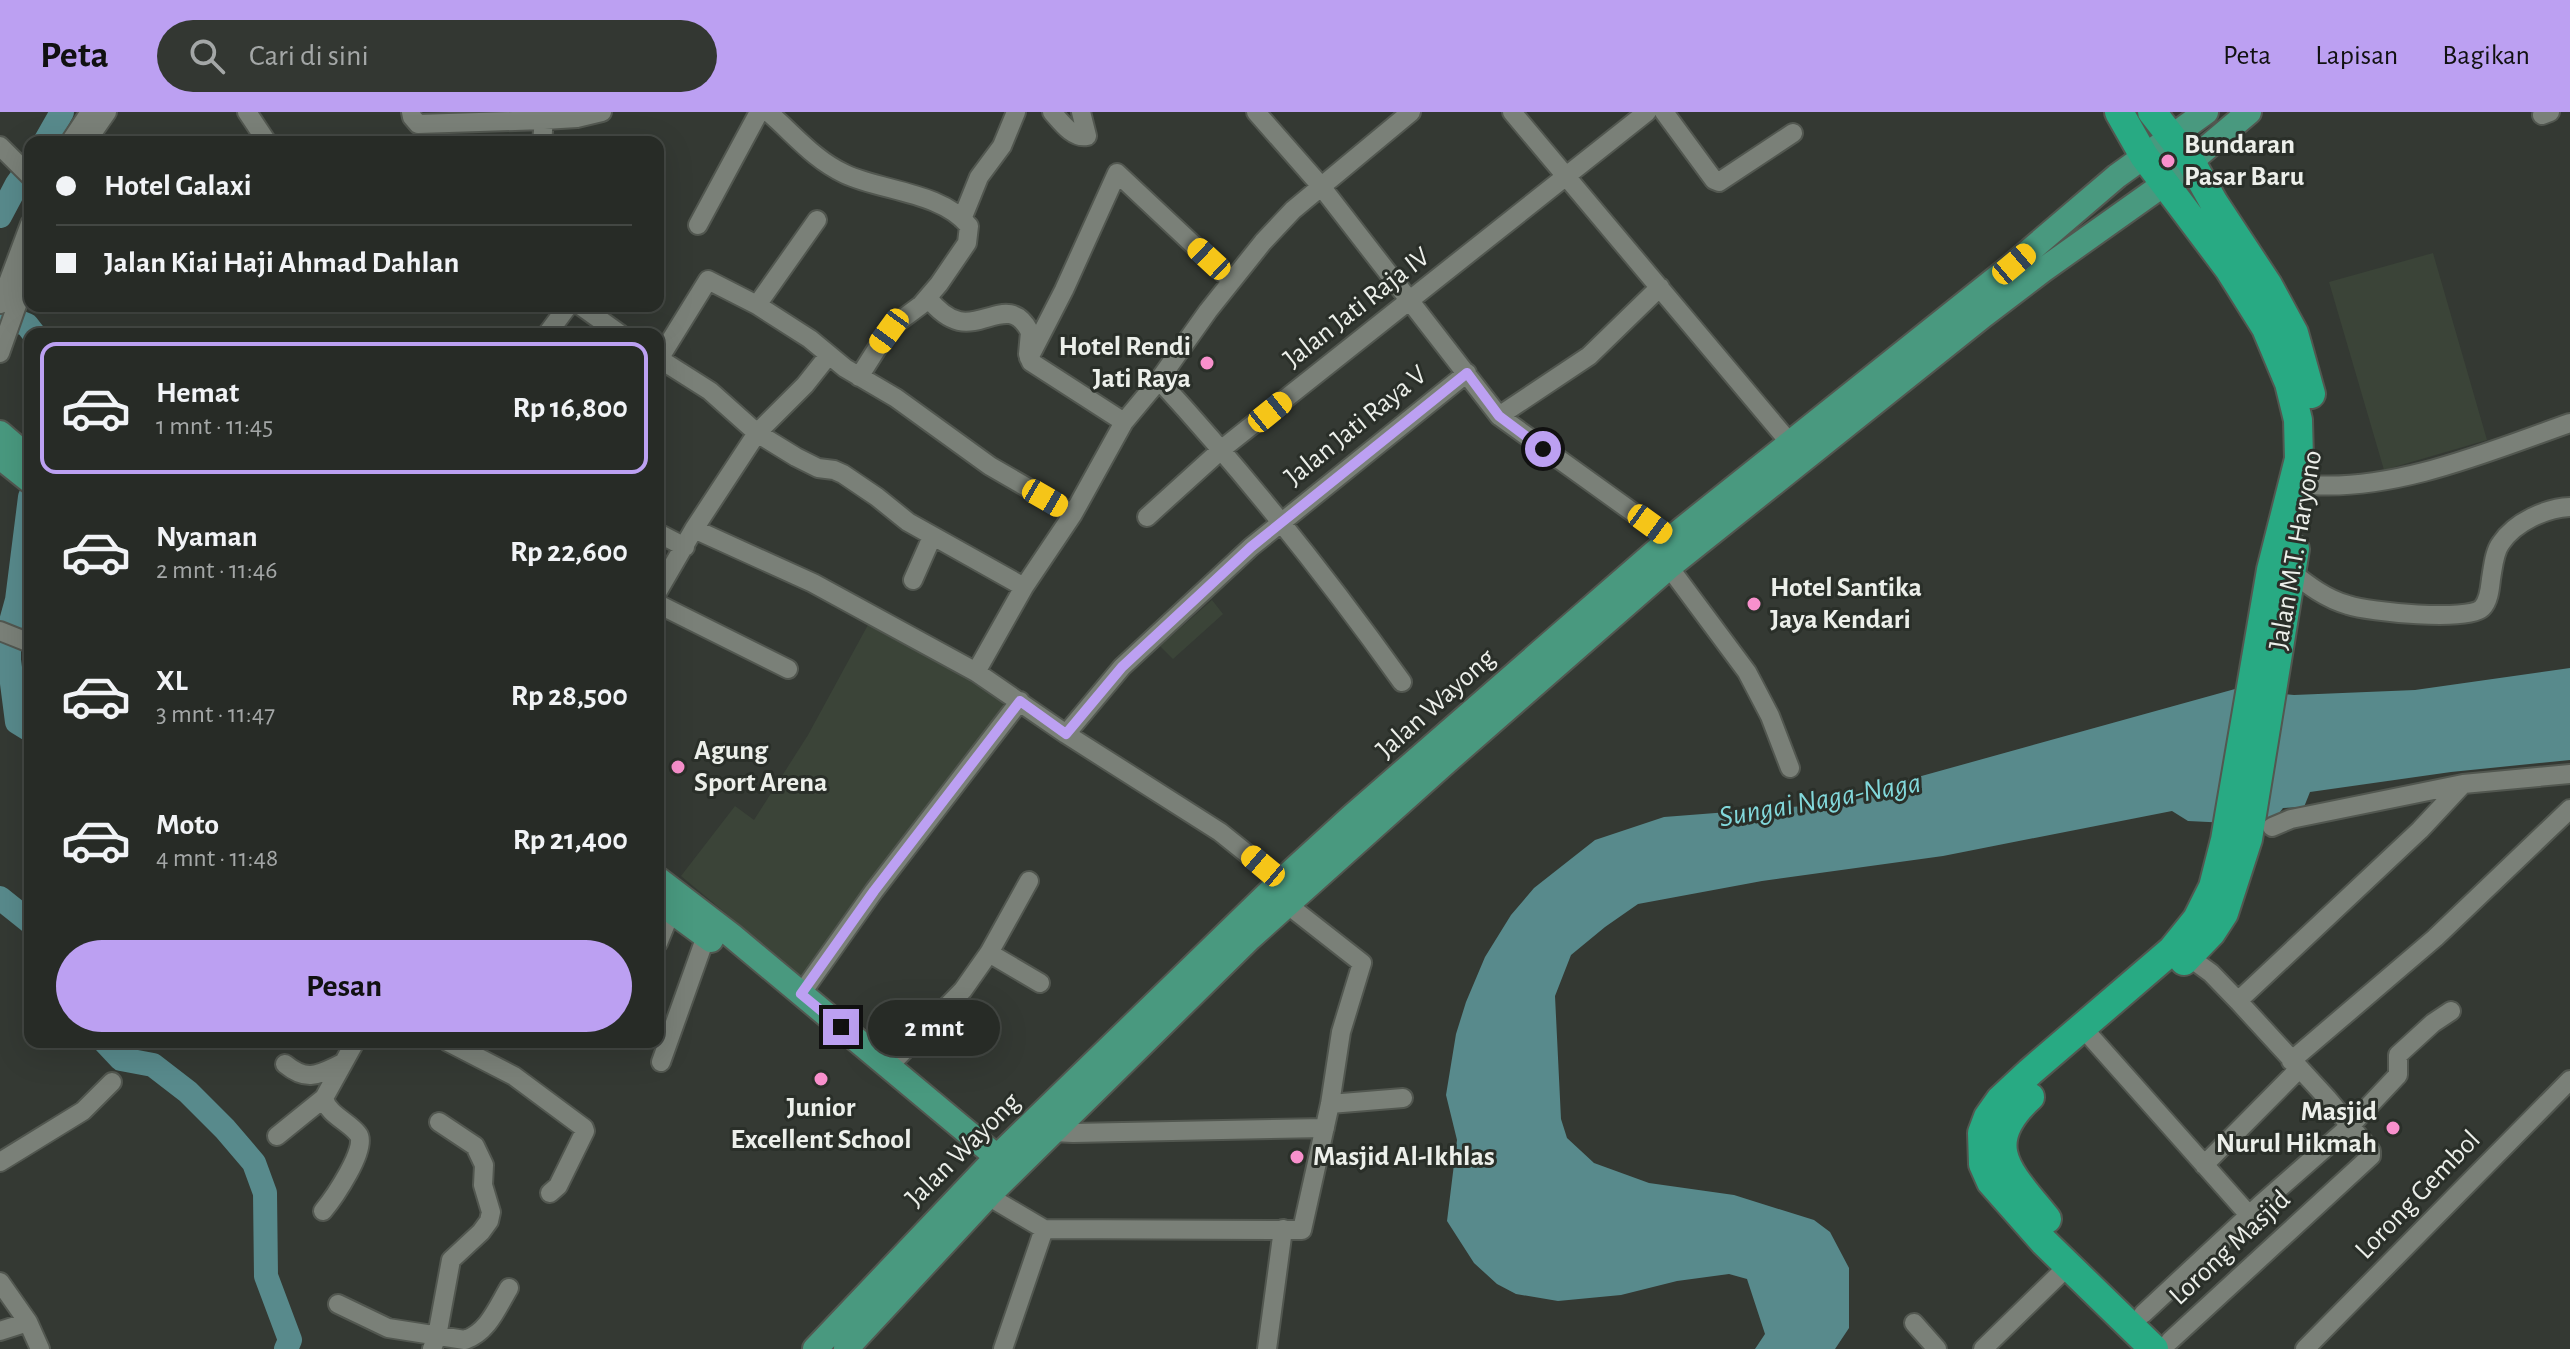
<!DOCTYPE html>
<html lang="id">
<meta charset="utf-8">
<style>
:root{--surface:#272b26;--page:#333732;--text:#f1f3f6;--muted:#a4a7a7;--line:#434743;--accent:#bca0f2}
body{margin:0;font-family:"Alegreya Sans",sans-serif;background:var(--page);color:var(--text);height:100vh;display:flex;flex-direction:column;font-size:30px;white-space:nowrap}
*{box-sizing:border-box;margin:0}
p{font-size:26px;color:var(--muted)}
.icon{flex:none;width:44px;height:44px;fill:none;stroke:currentColor;stroke-width:2;stroke-linecap:round;stroke-linejoin:round}
.map{position:relative;flex:1;overflow:hidden}
.details{position:absolute;left:24px;top:216px;width:640px;height:720px;display:flex;flex-direction:column;background:var(--surface);border-radius:16px;box-shadow:0 8px 32px #0002,0 0 0 2px var(--line)}
.details>*{flex:none}
.top-card{position:absolute;left:24px;top:24px;width:640px;height:176px;border-radius:16px;box-shadow:0 8px 32px #0002,0 0 0 2px var(--line);display:grid;align-content:center;height:176px;padding:0 32px;background:var(--surface)}
.end{position:absolute;width:36px;height:36px;margin:-18px;border:10px solid #bca0f2;background:#111;box-shadow:0 0 0 4px #111}
.from{border-radius:50%}
.bubble{position:absolute;height:56px;border-radius:28px;background:var(--surface);box-shadow:0 8px 32px #0002,0 0 0 2px var(--line);font-size:26px;font-weight:600;line-height:56px;text-align:center}
.car{position:absolute;width:24px;height:48px;margin:-24px -12px;border-radius:10px;box-shadow:0 0 6px 2px #0007;background:linear-gradient(#f5c518 24%,#345 0 40%,#f5c518 0 76%,#345 0 86%,#f5c518 0)}
.top-card b{display:flex;align-items:center;gap:28px;height:76px;font-size:30px}
.top-card b+b{border-top:2px solid var(--line)}
.top-card i{width:20px;height:20px;background:var(--text)}
ul{padding:14px 0 0;list-style:none}
li{display:flex;align-items:center;gap:24px;height:132px;margin:0 16px 12px;padding:0 16px;border:4px solid transparent;border-radius:16px}
li div{flex:1}
li b{display:block;font-size:30px}
li em{font-style:normal;font-weight:600}
li.active{border-color:var(--accent)}
li>.icon{width:72px;height:72px;stroke-width:1.5}
.primary-button{display:flex;gap:16px;margin-top:auto;padding:16px 32px}
.primary-button a{flex:1;height:92px;border-radius:48px;background:var(--accent);color:#111;font-size:32px;font-weight:600;line-height:92px;text-align:center}
header{display:flex;align-items:center;gap:48px;box-sizing:border-box;height:112px;padding:0 40px;background:var(--accent);color:#111}
header strong{font-size:38px}
nav{display:flex;gap:44px;margin-inline-start:auto;font-size:28px}
.search{width:560px;height:72px;background:var(--page);display:flex;align-items:center;gap:20px;box-sizing:border-box;padding:0 28px;border-radius:44px;color:var(--muted);font-size:30px}
.map>svg:first-child{display:block}
.built{fill:#3b4438}
.water{fill:#588a8c}
.lines{fill:none;stroke-linecap:round;stroke-linejoin:round}
.river{stroke:#588a8c;stroke-width:24}
.minor-casing{stroke:#525750;stroke-width:22}
.major-casing{stroke:#525750;stroke-width:28}
.highway-casing{stroke:#525750;stroke-width:32}
.minor{stroke:#7a8078;stroke-width:18}
.major{stroke:#49997f;stroke-width:24}
.highway{stroke:#28aa83;stroke-width:28}
.route{stroke:#bca0f2;stroke-width:10}
.poi-dot{fill:#f890cc;stroke:#2a2f29;stroke-width:3}
.labels{text-anchor:middle;dominant-baseline:central;stroke-width:6;stroke-linejoin:round;paint-order:stroke}
.poi-label{font-size:28px;font-weight:bold;fill:#ecefea;stroke:#2a2f29;text-anchor:start}
.street-label{font-size:28px;fill:#ecefea;stroke:#2a2f29}
.water-label{font-size:30px;font-style:italic;fill:#82d8db;stroke:#2a2f29}
</style>
<header>
<strong>Peta</strong>
<div class="search"><svg class="icon" aria-label="search" viewBox="0 0 24 24"><circle cx="10" cy="10" r="6"/><path d="M15 15l6 6"/></svg>Cari di sini</div>
<nav><a>Peta</a><a>Lapisan</a><a>Bagikan</a></nav>
</header>
<div class="map">
<svg width="2570" height="1237" viewBox="0 0 2570 1237">
<rect width="100%" height="100%" fill="#343933"/>
<!-- built -->
<path class="built" d="M2433,141L2487,328L2384,358L2329,170Z
M1212,488L1223,502L1173,547L1160,534Z
M869,511L1015,593L802,865L681,764L735,694L754,708L808,623Z"/>
<!-- water -->
<path class="water" d="M2570,556V648L2451,660L2310,680L2304,695L2283,696L2270,713L2188,709L2172,699L1943,744L1762,769L1638,792L1605,815L1571,843L1555,884L1561,1007L1567,1026L1594,1051L1649,1071L1734,1083L1814,1108L1830,1120L1849,1156V1216L1835,1237H1755L1765,1222L1747,1167L1729,1162L1677,1169L1621,1183L1558,1189L1516,1182L1497,1172L1474,1151L1447,1109L1457,1028L1446,983L1456,922L1466,890L1485,845L1511,803L1534,776L1595,728L1664,705L1817,693L2235,577L2294,583L2415,578Z"/>
<g class="lines">
<!-- river -->
<path class="river" d="M45,30L62,0
M0,104L17,72L30,54
M0,202L27,213L34,222
M30,385L17,488L9,517V548L17,610L30,618
M0,786L30,810
M105,930L121,947L153,953L188,980L225,1017L254,1051L265,1081L266,1164L290,1228L286,1237"/>
<!-- minor casing -->
<g class="minor-casing">
<path id="minor" d="M247,0L267,30
M411,0L412,5L418,12L544,8L577,6L602,0
M768,0C794,22 813,47 845,62C881,79 942,80 969,114L967,131L939,172L921,193L890,216L859,265
M1052,0C1061,10 1073,27 1087,24L1081,0
M1256,0L1320,73L1499,304L1670,427
M1512,0L1790,331
M1664,0L1714,68L1719,70L1793,21
M2542,3L2550,0
M70,30L90,0
M86,30L107,0
M542,30L544,8
M0,34L30,64
M962,107L979,65L1002,34L1016,0
M817,108L757,193L810,227L845,256L896,286L990,354L1073,402
M698,113L759,0
M928,186C936,196 946,206 959,209C986,215 1011,183 1030,220L1028,242L1031,250L1124,310
M0,192L30,112
M581,194L620,222
M547,222L568,194
M0,241L30,156
M658,246L710,279L757,321L796,345L818,356L834,358L843,362L877,385L908,410L1024,475
M1029,246L1064,178L1117,61L1232,169
M659,247L708,168L757,193
M1159,268C1247,364 1327,465 1402,570
M1499,304L1589,244L1660,175
M2311,373C2397,379 2490,339 2570,311
M1147,405L1222,337L1647,0
M694,417L757,321L805,273L828,244
M658,421L685,435
M1669,455L1747,560L1770,604L1790,656
M2290,459C2308,473 2326,487 2348,493C2369,500 2468,510 2482,496C2489,489 2490,476 2491,467C2493,456 2494,440 2501,431C2515,410 2546,396 2570,395
M913,468L932,425
M658,479L694,417L813,471L976,560L1066,622L1220,720L1281,769
M658,492L788,557
M0,519L30,531
M976,560L1024,475L1073,402L1124,310L1159,268L1208,199L1263,130L1293,98L1411,0
M1066,622L1122,555L1251,435L1467,261
M2272,715L2291,707L2463,672L2570,662
M658,831L671,799
M989,841L1040,871
M801,882L874,779L1020,589
M2238,889L2420,718L2463,672
M2083,916L2249,1103
M448,930L514,964L584,1016L585,1019L558,1074L550,1081
M2291,949L2435,826L2570,697
M661,950L706,824
M285,952C308,971 319,962 343,951
M888,955L963,878L989,841L1029,769
M1330,992L1403,986
M1054,1020L1073,1021L1325,1016
M277,1024L324,986
M0,1050L83,999L112,970
M2204,1053L2299,957
M988,1084L1044,1117L1302,1118L1330,992L1341,920L1362,851L1288,793
M323,1099C333,1087 369,1035 358,1022C348,1009 328,1003 324,986L355,930
M0,1170L28,1210
M338,1192L388,1216L465,1228C488,1220 497,1196 509,1176
M2143,1202L2260,1093L2350,1014L2398,963V943L2433,911L2451,899
M1914,1211L1937,1237
M0,1219L28,1210L40,1237
M2170,1229L2371,1044V1039L2327,986L2238,889L2211,861L2189,845
M432,1237L437,1224L451,1148L481,1120L489,1109L491,1100L483,1073L484,1053L475,1034L439,1010
M1003,1237L1044,1117
M1267,1237L1283,1117
M1983,1237L2069,1153
M2305,1237L2570,968"/>
</g>
<!-- major casing -->
<g class="major-casing">
<path id="major" d="M0,321L30,347
M0,345L30,369
M658,767L731,823L997,1045
M658,789L711,828
M815,1237L997,1045L1281,769L1350,706L1670,427L2014,152L2117,64L2206,0
M846,1237L988,1084L1250,826L1445,651L1669,455L1984,203L2043,158L2164,72L2249,0"/>
</g>
<!-- highway casing -->
<g class="highway-casing">
<path id="highway" d="M2119,0L2144,44L2229,157L2266,216L2289,271L2298,308L2299,347L2271,458L2225,728L2213,775L2197,807L2172,838L2030,960L2000,988L1988,1005L1982,1021L1983,1052L1991,1070L2044,1130L2154,1237
M2152,0L2191,50L2214,91L2268,173L2294,221L2311,282
M2184,849L2211,821L2224,801L2248,727L2295,437
M2030,985C1976,1034 2012,1063 2047,1107"/>
</g>
<!-- minor -->
<use href="#minor" class="minor"/>
<!-- major -->
<use href="#major" class="major"/>
<!-- highway -->
<use href="#highway" class="highway"/>
</g>
<g class="lines">
<!-- route -->
<path class="route" d="M841,915L801,882L874,779L1020,589L1066,622L1122,555L1251,435L1467,261L1499,304L1543,337"/>
</g>
<!-- markers -->
<g class="poi-dot">
<circle cx="2168" cy="49" r="8"/>
<circle cx="1207" cy="251" r="8"/>
<circle cx="1754" cy="492" r="8"/>
<circle cx="678" cy="655" r="8"/>
<circle cx="821" cy="967" r="8"/>
<circle cx="2393" cy="1016" r="8"/>
<circle cx="1297" cy="1045" r="8"/>
</g>
<g class="labels">
<!-- poi labels -->
<g class="poi-label">
<text x="2184" y="33">Bundaran<tspan x="2184" dy="32">Pasar Baru</tspan></text>
<text x="1191" y="235" text-anchor="end">Hotel Rendi<tspan x="1191" dy="32">Jati Raya</tspan></text>
<text x="1770" y="476">Hotel Santika<tspan x="1770" dy="32">Jaya Kendari</tspan></text>
<text x="694" y="639">Agung<tspan x="694" dy="32">Sport Arena</tspan></text>
<text x="821" y="996" text-anchor="middle">Junior<tspan x="821" dy="32">Excellent School</tspan></text>
<text x="2377" y="1000" text-anchor="end">Masjid<tspan x="2377" dy="32">Nurul Hikmah</tspan></text>
<text x="1313" y="1045">Masjid Al-Ikhlas</text>
</g>
<!-- street labels -->
<g class="street-label">
<text transform="translate(1357 196) rotate(-38)">Jalan Jati Raja IV</text>
<text transform="translate(1356 314) rotate(-39)">Jalan Jati Raya V</text>
<text transform="translate(2296 438) rotate(-80)">Jalan M.T. Haryono</text>
<text transform="translate(1436 592) rotate(-42)">Jalan Wayong</text>
<text transform="translate(963 1038) rotate(-45)">Jalan Wayong</text>
<text transform="translate(2418 1083) rotate(-46)">Lorong Gembol</text>
<text transform="translate(2230 1136) rotate(-43)">Lorong Masjid</text>
</g>
<!-- water labels -->
<g class="water-label">
<text transform="translate(1820 688) rotate(-10)">Sungai Naga-Naga</text>
</g>
</g>
</svg>
<i class="end from" style="left:1543px;top:337px"></i>
<i class="end" style="left:841px;top:915px"></i>
<div class="bubble" style="left:868px;top:888px;width:132px">2 mnt</div>
<i class="car" style="left:1209px;top:147px;rotate:313deg"></i>
<i class="car" style="left:2014px;top:152px;rotate:50deg"></i>
<i class="car" style="left:889px;top:219px;rotate:216deg"></i>
<i class="car" style="left:1270px;top:300px;rotate:51deg"></i>
<i class="car" style="left:1045px;top:386px;rotate:120deg"></i>
<i class="car" style="left:1650px;top:412px;rotate:126deg"></i>
<i class="car" style="left:1263px;top:754px;rotate:310deg"></i>
<div class="top-card">
<b><i class="from"></i>Hotel Galaxi</b>
<b><i></i>Jalan Kiai Haji Ahmad Dahlan</b>
</div>
<section class="details">
<ul>
<li class="active"><svg class="icon" aria-label="car" viewBox="0 0 24 24"><path d="M5 17H2v-5l4-1 3-4h7l3 4 3 1v5h-3M9 17h6M6 11h13"/><circle cx="7" cy="17" r="2"/><circle cx="17" cy="17" r="2"/></svg><div><b>Hemat</b><p>1 mnt · 11:45</p></div><em>Rp 16,800</em></li>
<li><svg class="icon" aria-label="car" viewBox="0 0 24 24"><path d="M5 17H2v-5l4-1 3-4h7l3 4 3 1v5h-3M9 17h6M6 11h13"/><circle cx="7" cy="17" r="2"/><circle cx="17" cy="17" r="2"/></svg><div><b>Nyaman</b><p>2 mnt · 11:46</p></div><em>Rp 22,600</em></li>
<li><svg class="icon" aria-label="car" viewBox="0 0 24 24"><path d="M5 17H2v-5l4-1 3-4h7l3 4 3 1v5h-3M9 17h6M6 11h13"/><circle cx="7" cy="17" r="2"/><circle cx="17" cy="17" r="2"/></svg><div><b>XL</b><p>3 mnt · 11:47</p></div><em>Rp 28,500</em></li>
<li><svg class="icon" aria-label="car" viewBox="0 0 24 24"><path d="M5 17H2v-5l4-1 3-4h7l3 4 3 1v5h-3M9 17h6M6 11h13"/><circle cx="7" cy="17" r="2"/><circle cx="17" cy="17" r="2"/></svg><div><b>Moto</b><p>4 mnt · 11:48</p></div><em>Rp 21,400</em></li>
</ul>
<div class="primary-button"><a>Pesan</a></div>
</section>
</div>
